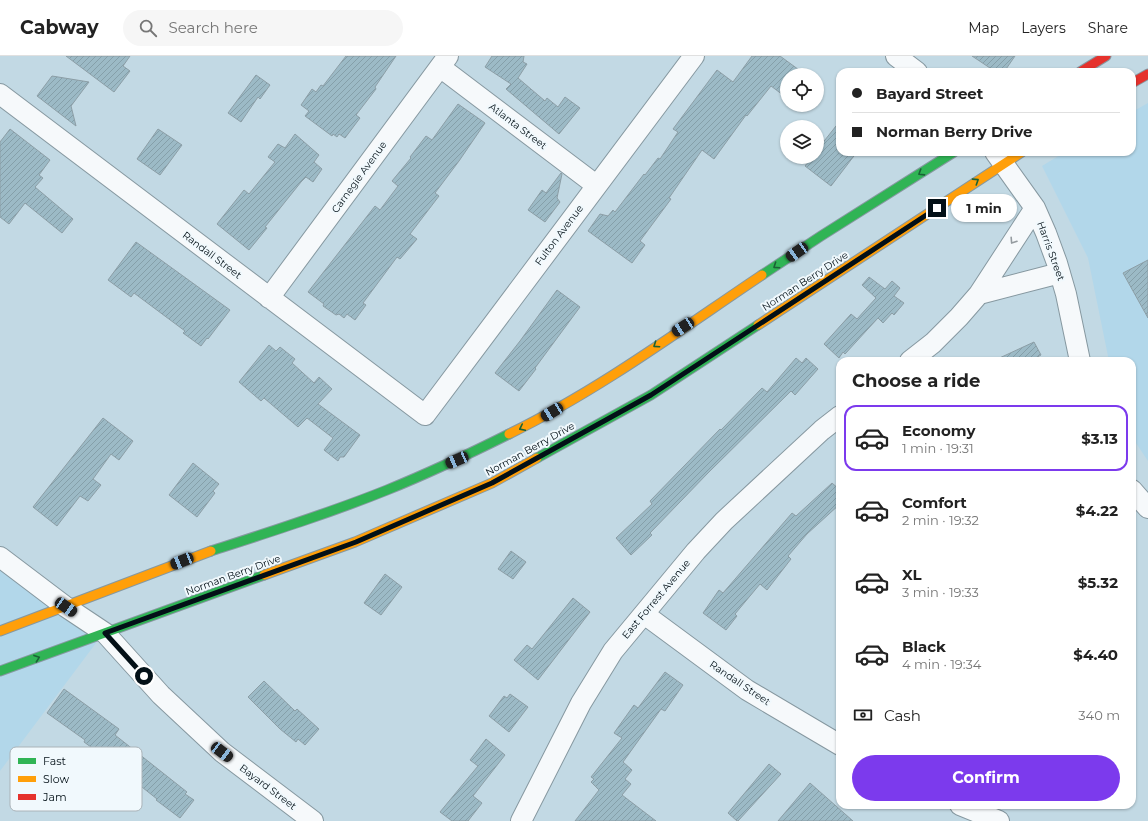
<!DOCTYPE html>
<meta charset="utf-8">
<style>
:root{--surface:#fff;--page:#f6f6f6;--text:#222;--muted:#767676;--line:#e0e0e0;--accent:#7c3aed}
body{margin:0;font-family:Montserrat,sans-serif;background:var(--page);color:var(--text);height:100vh;display:flex;flex-direction:column;font-size:15px;white-space:nowrap}
*{box-sizing:border-box;margin:0}
p{font-size:13px;color:var(--muted)}
.icon{flex:none;width:22px;height:22px;fill:none;stroke:currentColor;stroke-width:2;stroke-linecap:round;stroke-linejoin:round}
.map{position:relative;flex:1;overflow:hidden}
.side{position:absolute;left:836px;top:301px;width:300px;height:452px;display:flex;flex-direction:column;background:var(--surface);border-radius:12px;box-shadow:0 1px 3px #0004}
.side>*{flex:none}
.top-card{position:absolute;left:836px;top:12px;width:300px;height:88px;border-radius:12px;box-shadow:0 1px 3px #0004;display:grid;align-content:center;height:88px;padding:0 16px;background:var(--surface)}
.tools{position:absolute;left:780px;top:12px;display:grid;gap:8px}
.tools a{display:grid;place-items:center;width:44px;height:44px;border-radius:50%;background:var(--surface);box-shadow:0 1px 3px #0004;font-size:20px}
.end{position:absolute;width:18px;height:18px;margin:-9px;border:5px solid #031017;background:#fff;box-shadow:0 0 0 2px #fff}
.from{border-radius:50%}
.bubble{position:absolute;height:28px;border-radius:14px;background:var(--surface);box-shadow:0 1px 3px #0004;font-size:13px;font-weight:700;line-height:28px;text-align:center}
.car{position:absolute;width:12px;height:24px;margin:-12px -6px;border-radius:5px;box-shadow:0 0 3px 1px #0007;background:linear-gradient(#222 24%,#8ab4d8 0 40%,#222 0 76%,#8ab4d8 0 86%,#222 0)}
.top-card b{display:flex;align-items:center;gap:14px;height:38px;font-size:15px}
.top-card b+b{border-top:1px solid var(--line)}
.top-card i{width:10px;height:10px;background:var(--text)}
ul{padding:0;list-style:none}
li{display:flex;align-items:center;gap:12px;height:66px;margin:0 8px 6px;padding:0 8px;border:2px solid transparent;border-radius:12px}
li div{flex:1}
li b{display:block;font-size:15px}
li em{font-style:normal;font-weight:700}
li.on{border-color:var(--accent)}
li>.icon{width:36px;height:36px;stroke-width:1.5}
h2{padding:0 16px;font-size:18px;line-height:48px}
.pay{display:flex;align-items:center;gap:10px;height:44px;padding:0 16px;font-size:15px}
.pay p{margin-inline-start:auto}
.action{display:flex;gap:8px;margin-top:auto;padding:8px 16px}
.action a{flex:1;height:46px;border-radius:24px;background:var(--accent);color:#fff;font-size:16px;font-weight:700;line-height:46px;text-align:center}
header{display:flex;align-items:center;gap:24px;box-sizing:border-box;height:56px;padding:0 20px;background:var(--surface);border-bottom:1px solid var(--line)}
header strong{font-size:19px}
nav{display:flex;gap:22px;margin-inline-start:auto;font-size:14px}
.search{width:280px;height:36px;background:var(--page);display:flex;align-items:center;gap:10px;box-sizing:border-box;padding:0 14px;border-radius:22px;color:var(--muted);font-size:15px}
.map>svg:first-child{display:block}
.built{fill:#b2d7ea}
.building{fill:url(#building-hatch);stroke:#8c9ea6}
.lines{fill:none;stroke-linecap:round;stroke-linejoin:round}
.street-casing{stroke:#8698a0;stroke-width:22}
.fast-casing{stroke:#8698a0;stroke-width:11}
.slow-casing{stroke:#8698a0;stroke-width:11}
.jam-casing{stroke:#8698a0;stroke-width:11}
.street{stroke:#f6f9fb;stroke-width:20}
.fast{stroke:#30b455;stroke-width:9}
.slow{stroke:#ff9f0a;stroke-width:9}
.jam{stroke:#e5322d;stroke-width:9}
.oneway{stroke:#1a6236}
.oneway2{stroke:#959ca0}
.route{stroke:#031017;stroke-width:5}
.labels{text-anchor:middle;dominant-baseline:central;stroke-width:4;stroke-linejoin:round;paint-order:stroke}
.street-label{font-size:10px;fill:#031017;stroke:#f1f9fd}
.key{fill:#f1f9fd;stroke:#aab3b8;stroke-width:1}
.key-label{font-size:11px;fill:#031017}
</style>
<header>
<strong>Cabway</strong>
<div class="search"><svg class="icon" aria-label="search" viewBox="0 0 24 24"><circle cx="10" cy="10" r="6"/><path d="M15 15l6 6"/></svg>Search here</div>
<nav><a>Map</a><a>Layers</a><a>Share</a></nav>
</header>
<div class="map">
<svg width="1148" height="765" viewBox="0 0 1148 765">
<defs>
<pattern id="building-hatch" width="6" height="6" patternUnits="userSpaceOnUse"><rect width="6" height="6" fill="#9cbac6"/><path d="M-1 1l2-2M0 6l6-6M5 7l2-2" fill="none" stroke="#859fa9"/></pattern>
</defs>
<rect width="100%" height="100%" fill="#c2d9e4"/>
<!-- built -->
<path class="built" d="M1148,47V405L1132,381V305H1109L1088,202L1042,110L1065,96H1132V56Z
M0,509L99,583L0,715Z"/>
<!-- building -->
<path class="building" d="M66,0H130L123,10L130,15L114,36Z
M346,0H396L375,31L376,33L356,59L360,62L345,82L339,78L337,81L333,78L332,80L305,60L309,55L301,49L312,33L316,36L321,29L323,30Z
M492,0H524L523,6L527,8L518,22L545,45L547,42L558,51L565,41L580,52L559,78L506,33L511,28L485,11Z
M752,0H780L806,19H787V42L771,30L747,60L746,59L714,103L702,94L669,142L671,143L640,185L645,189L632,207L588,175L600,158L608,160L613,154L615,156L644,118L645,119L658,102L660,103L678,76L673,73L717,14L733,26Z
M972,0H1015L1004,16H996Z
M256,19L270,29L260,43L258,41L241,66L228,57Z
M52,20L89,26L71,50L76,70L37,40Z
M458,48L485,67L459,105L435,137L439,140L410,178L417,183L400,203L397,201L363,247L366,249L355,264L347,258L344,262L339,258L336,259L323,250L324,248L308,236L375,150L380,154L398,130L392,125L411,102L410,101L426,80L432,84Z
M840,65V96H857L831,130L805,110L812,101H817V94Z
M10,73L50,104L39,119L43,122L35,131L73,163L62,177L25,147L9,168L0,161V86Z
M158,73L182,89L160,119L137,103Z
M295,78L319,99L314,106L322,113L313,126L306,121L301,126L265,171L267,172L249,194L217,168L244,134L249,138L275,106L268,101L278,88L285,92Z
M561,117L562,118L557,142L560,146L545,166L528,154L542,134L546,137Z
M136,186L230,254L208,283L207,282L201,290L183,277L185,275L134,237L131,241L108,224Z
M1148,204V262L1123,217Z
M869,221L885,233L892,225L900,232L894,240L904,247L894,259L892,257L883,267L878,262L845,298L843,296L839,302L824,288L851,258L857,263L876,242L862,229Z
M557,234L580,251L535,312L536,313L519,335L495,317L520,285Z
M1034,286L1041,299L1030,305H993Z
M269,289L276,295L280,291L295,303L292,307L314,327L319,321L332,333L318,348L360,379L344,401H340L338,405L324,394L333,382L307,362L298,371L264,342L261,345L239,326Z
M796,302L802,307L806,302L818,313L795,339L791,335L708,417L650,477L652,479L631,499L616,482L652,448L650,445L720,373L721,374L762,332L767,336Z
M103,362L133,385L119,404L111,398L93,423L101,429L88,445L80,440L57,470L33,451Z
M193,407L219,428L213,435L215,437L197,461L169,439Z
M832,427L840,434V448L807,478L788,500L791,503L767,534L760,528L735,558L737,560L726,574L703,557L719,534L723,537L792,457L796,460Z
M511,495L526,506L513,523L498,513Z
M385,518L402,531L381,559L364,547Z
M573,542L590,556L538,624L514,604L527,589L532,593Z
M665,616L683,629L665,655L661,653L623,706L632,714L625,723L631,728L622,739L656,765H575L599,734L591,726L594,723L591,721L622,682L614,677L634,649L638,652Z
M264,625L295,655L297,653L319,673L305,689L298,683L296,686L280,673L248,641Z
M64,633L119,673L115,679L187,736L185,738L194,744L180,762L156,744L157,743L123,716L124,715L84,686L85,684L47,657Z
M510,638L528,651L509,676L489,660L504,640L507,642Z
M486,683L505,699L473,740L482,747L468,765H452L440,756L478,710L470,704Z
M769,708L781,718L738,765H737L728,757Z
M810,727L853,765H778Z"/>
<g class="lines">
<!-- street casing -->
<g class="street-casing">
<path id="street" d="M896,0L917,16
M440,11L596,129
M0,38L425,359L694,0
M995,96L1035,152L1046,177L1057,207L1066,238L1080,305
M979,238L1035,152
M269,242L448,0
M910,305L933,287L959,261L979,238L1060,217
M1132,434L1148,452
M0,501L66,551L105,577L161,639L222,696L313,765
M644,558L747,634L840,689
M960,749L999,765
M521,765L581,647L613,595L696,495L724,465L822,374L840,360"/>
</g>
<!-- fast casing -->
<g class="fast-casing">
<path id="fast" d="M762,219L821,180L954,96
M537,402L651,339L758,269
M211,495C270,476 330,457 387,434C429,417 469,398 509,378
M0,615L264,519"/>
</g>
<!-- slow casing -->
<g class="slow-casing">
<path id="slow" d="M758,269L1022,96
M509,378C599,334 680,274 762,219
M264,519L355,486L492,427L537,402
M0,575L211,495"/>
</g>
<!-- jam casing -->
<g class="jam-casing">
<path id="jam" d="M1080,16L1106,0
M1132,27L1148,18"/>
</g>
<!-- street -->
<use href="#street" class="street"/>
<!-- fast -->
<use href="#fast" class="fast"/>
<!-- slow -->
<use href="#slow" class="slow"/>
<!-- jam -->
<use href="#jam" class="jam"/>
</g>
<!-- one-way arrows -->
<defs><path id="oneway-chevron" d="M-2-3.5L2.5 0L-2 3.5" fill="none" stroke-width="1.6" stroke-linecap="round" stroke-linejoin="round"/></defs>
<g class="oneway">
<use href="#oneway-chevron" transform="translate(921 117) rotate(148)"/>
<use href="#oneway-chevron" transform="translate(976 125) rotate(-33)"/>
<use href="#oneway-chevron" transform="translate(776 210) rotate(146)"/>
<use href="#oneway-chevron" transform="translate(656 289) rotate(146)"/>
<use href="#oneway-chevron" transform="translate(522 372) rotate(154)"/>
<use href="#oneway-chevron" transform="translate(37 602) rotate(-20)"/>
</g>
<use class="oneway2" href="#oneway-chevron" transform="translate(1013 185) rotate(123)"/>
<g class="lines">
<!-- route -->
<path class="route" d="M144,620L105,577L356,486L492,427L651,339L937,152"/>
</g>
<g class="labels">
<!-- street labels -->
<g class="street-label">
<text transform="translate(518 70) rotate(37)">Atlanta Street</text>
<text transform="translate(359 121) rotate(-54)">Carnegie Avenue</text>
<text transform="translate(559 179) rotate(-53)">Fulton Avenue</text>
<text transform="translate(1051 195) rotate(70)">Harris Street</text>
<text transform="translate(212 199) rotate(37)">Randall Street</text>
<text transform="translate(805 225) rotate(-33)">Norman Berry Drive</text>
<text transform="translate(530 393) rotate(-29)">Norman Berry Drive</text>
<text transform="translate(233 519) rotate(-20)">Norman Berry Drive</text>
<text transform="translate(656 543) rotate(-50)">East Forrest Avenue</text>
<text transform="translate(740 627) rotate(34)">Randall Street</text>
<text transform="translate(268 731) rotate(37)">Bayard Street</text>
</g>
</g>
<!-- legend -->
<rect x="10" y="691" width="132" height="64" rx="6" class="key"/>
<rect x="18" y="702" width="18" height="6" fill="#30b455"/>
<rect x="18" y="720" width="18" height="6" fill="#ff9f0a"/>
<rect x="18" y="738" width="18" height="6" fill="#e5322d"/>
<g class="key-label">
<text x="43" y="709">Fast</text>
<text x="43" y="727">Slow</text>
<text x="43" y="745">Jam</text>
</g>
</svg>
<div class="tools">
<a><svg class="icon" aria-label="locate" viewBox="0 0 24 24"><circle cx="12" cy="12" r="6"/><path d="M12 2v4M12 18v4M2 12h4M18 12h4"/></svg></a>
<a><svg class="icon" aria-label="layers" viewBox="0 0 24 24"><path d="M12 4l9 5-9 5-9-5zM3 14l9 5 9-5"/></svg></a>
</div>
<i class="end from" style="left:144px;top:620px"></i>
<i class="end" style="left:937px;top:152px"></i>
<div class="bubble" style="left:951px;top:138px;width:66px">1 min</div>
<i class="car" style="left:797px;top:196px;rotate:236deg"></i>
<i class="car" style="left:683px;top:271px;rotate:237deg"></i>
<i class="car" style="left:552px;top:356px;rotate:239deg"></i>
<i class="car" style="left:457px;top:404px;rotate:247deg"></i>
<i class="car" style="left:182px;top:505px;rotate:248deg"></i>
<i class="car" style="left:66px;top:551px;rotate:124deg"></i>
<i class="car" style="left:222px;top:696px;rotate:127deg"></i>
<div class="top-card">
<b><i class="from"></i>Bayard Street</b>
<b><i></i>Norman Berry Drive</b>
</div>
<section class="side">
<h2>Choose a ride</h2>
<ul>
<li class="on"><svg class="icon" aria-label="car" viewBox="0 0 24 24"><path d="M5 17H2v-5l4-1 3-4h7l3 4 3 1v5h-3M9 17h6M6 11h13"/><circle cx="7" cy="17" r="2"/><circle cx="17" cy="17" r="2"/></svg><div><b>Economy</b><p>1 min · 19:31</p></div><em>$3.13</em></li>
<li><svg class="icon" aria-label="car" viewBox="0 0 24 24"><path d="M5 17H2v-5l4-1 3-4h7l3 4 3 1v5h-3M9 17h6M6 11h13"/><circle cx="7" cy="17" r="2"/><circle cx="17" cy="17" r="2"/></svg><div><b>Comfort</b><p>2 min · 19:32</p></div><em>$4.22</em></li>
<li><svg class="icon" aria-label="car" viewBox="0 0 24 24"><path d="M5 17H2v-5l4-1 3-4h7l3 4 3 1v5h-3M9 17h6M6 11h13"/><circle cx="7" cy="17" r="2"/><circle cx="17" cy="17" r="2"/></svg><div><b>XL</b><p>3 min · 19:33</p></div><em>$5.32</em></li>
<li><svg class="icon" aria-label="car" viewBox="0 0 24 24"><path d="M5 17H2v-5l4-1 3-4h7l3 4 3 1v5h-3M9 17h6M6 11h13"/><circle cx="7" cy="17" r="2"/><circle cx="17" cy="17" r="2"/></svg><div><b>Black</b><p>4 min · 19:34</p></div><em>$4.40</em></li>
</ul>
<div class="pay"><svg class="icon" aria-label="cash" viewBox="0 0 24 24"><path d="M3 7h18v10H3z"/><circle cx="12" cy="12" r="2"/></svg>Cash<p>340 m</p></div>
<div class="action"><a>Confirm</a></div>
</section>
</div>
